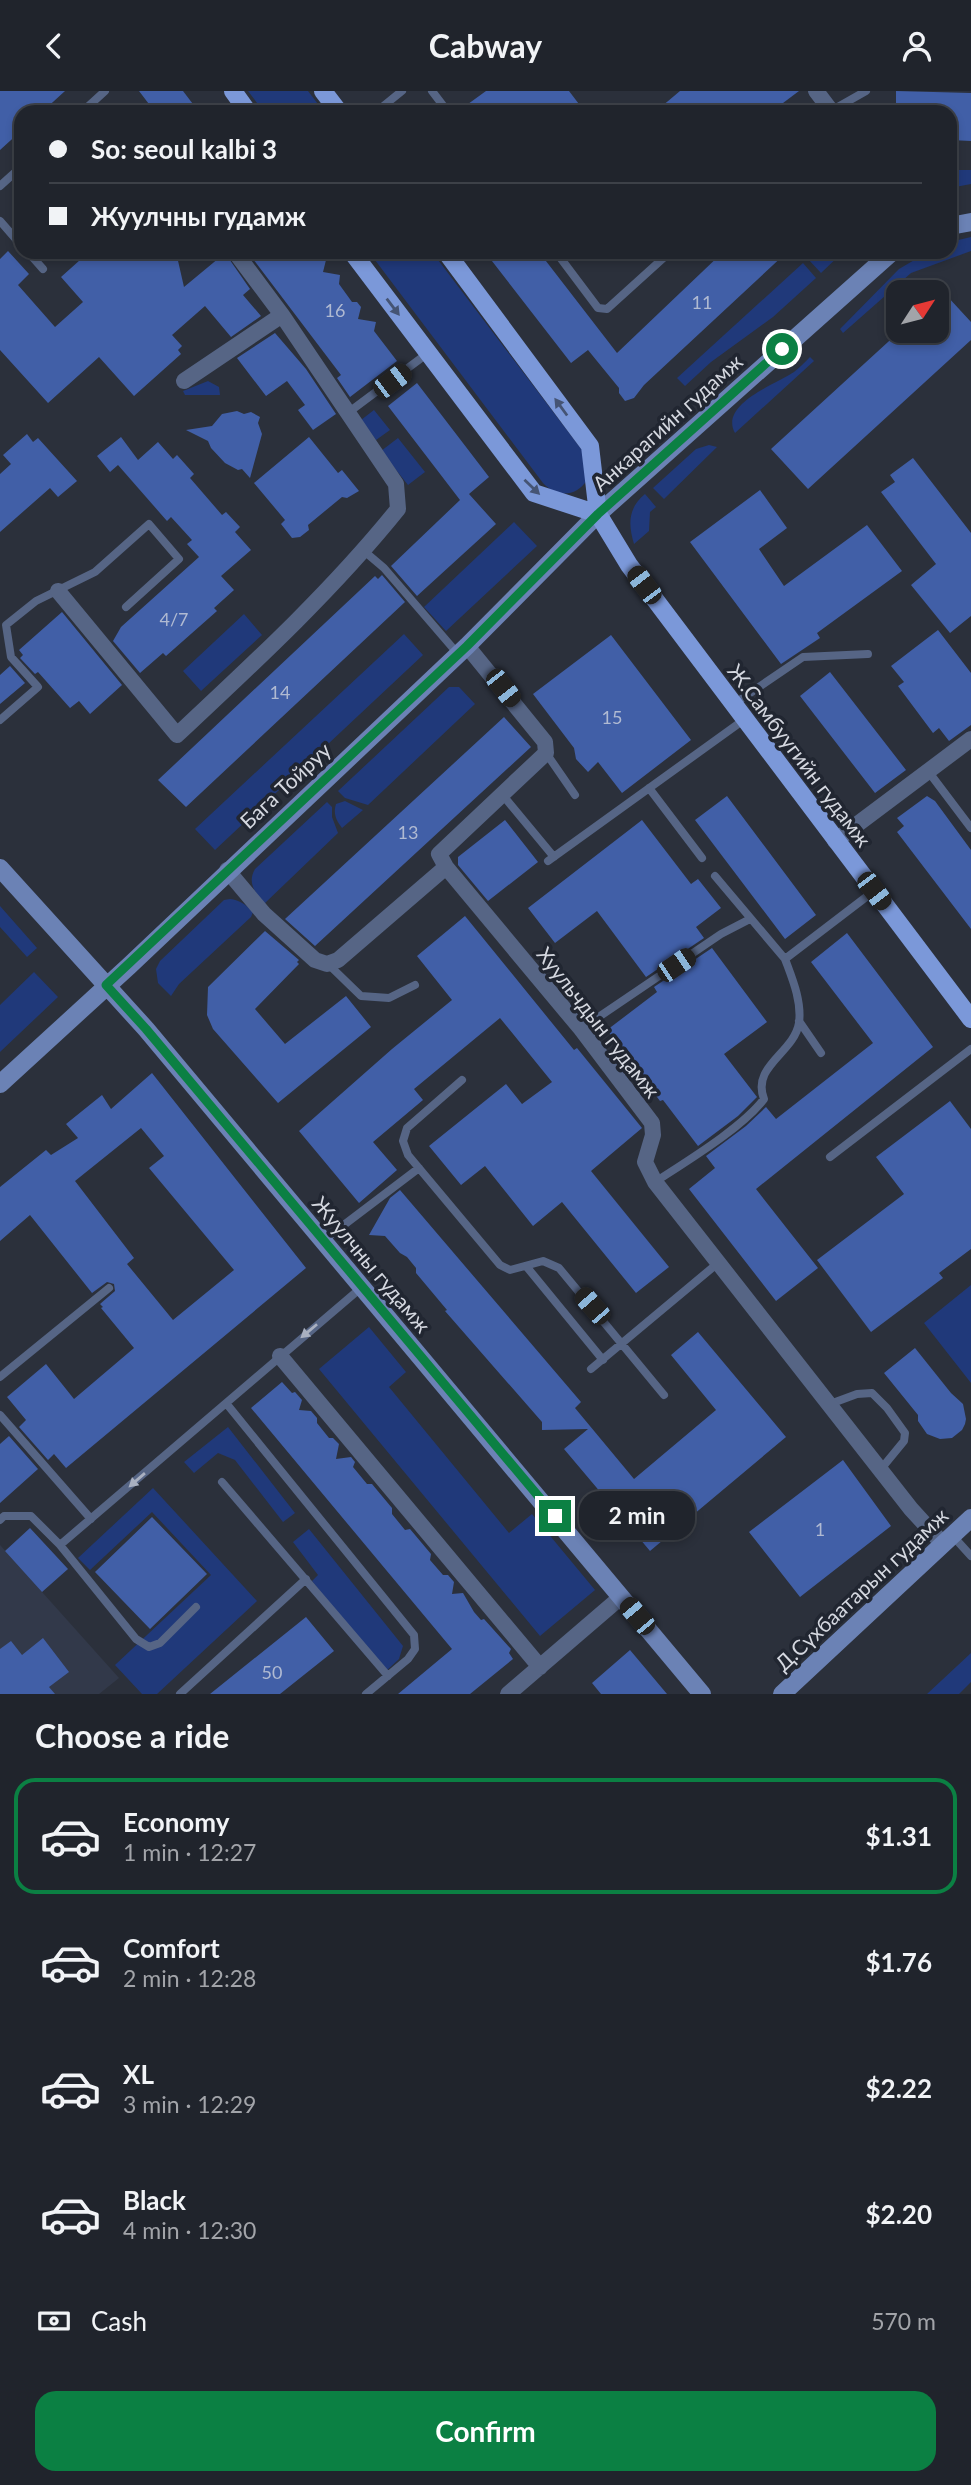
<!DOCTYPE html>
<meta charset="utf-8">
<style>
:root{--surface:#20242c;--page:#282c34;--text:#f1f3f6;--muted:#a2a4a9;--line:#3d4148;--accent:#0b8043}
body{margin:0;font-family:Lato,sans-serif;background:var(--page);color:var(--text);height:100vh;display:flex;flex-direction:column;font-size:26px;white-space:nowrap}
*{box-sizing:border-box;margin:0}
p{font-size:23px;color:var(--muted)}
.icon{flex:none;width:38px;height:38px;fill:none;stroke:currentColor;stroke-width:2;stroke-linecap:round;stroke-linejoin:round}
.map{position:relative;height:1603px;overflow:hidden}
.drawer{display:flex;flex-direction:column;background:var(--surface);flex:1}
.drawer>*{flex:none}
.guide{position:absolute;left:14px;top:14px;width:943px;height:154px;border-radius:21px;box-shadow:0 4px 10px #0003,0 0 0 2px var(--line);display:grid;align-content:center;height:154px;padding:0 35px;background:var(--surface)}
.needle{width:46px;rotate:54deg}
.controls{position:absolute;left:886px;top:189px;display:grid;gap:14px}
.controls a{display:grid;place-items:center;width:63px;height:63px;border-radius:14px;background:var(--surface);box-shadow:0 4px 10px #0003,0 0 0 2px var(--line);font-size:35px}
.end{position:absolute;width:32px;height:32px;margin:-16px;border:9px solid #0b8043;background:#fff;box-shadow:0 0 0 4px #fff}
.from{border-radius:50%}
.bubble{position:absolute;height:49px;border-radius:21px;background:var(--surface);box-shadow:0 4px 10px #0003,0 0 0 2px var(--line);font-size:23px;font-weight:700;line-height:49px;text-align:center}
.car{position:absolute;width:21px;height:42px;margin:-21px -10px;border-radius:9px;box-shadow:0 0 5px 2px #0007;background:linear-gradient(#222 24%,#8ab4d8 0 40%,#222 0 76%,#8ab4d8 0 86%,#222 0)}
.guide b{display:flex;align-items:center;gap:24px;height:66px;font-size:26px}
.guide b+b{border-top:2px solid var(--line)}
.guide i{width:18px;height:18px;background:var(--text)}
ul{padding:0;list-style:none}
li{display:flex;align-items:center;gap:21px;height:116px;margin:0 14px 10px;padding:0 21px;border:4px solid transparent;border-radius:21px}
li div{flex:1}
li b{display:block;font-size:26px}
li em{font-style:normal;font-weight:700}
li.selected{border-color:var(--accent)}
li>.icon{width:63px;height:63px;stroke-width:1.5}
h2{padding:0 35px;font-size:32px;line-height:84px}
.pay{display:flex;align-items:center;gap:18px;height:77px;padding:0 35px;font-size:26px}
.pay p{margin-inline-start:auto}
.primary-button{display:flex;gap:14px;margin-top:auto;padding:14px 35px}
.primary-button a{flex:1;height:80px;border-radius:21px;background:var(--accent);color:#fff;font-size:28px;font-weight:700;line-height:80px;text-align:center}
header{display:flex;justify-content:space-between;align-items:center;height:91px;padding:0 35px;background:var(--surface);font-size:32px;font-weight:700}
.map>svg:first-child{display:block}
.built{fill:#32394a}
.green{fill:#20397a}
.building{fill:#415fa7;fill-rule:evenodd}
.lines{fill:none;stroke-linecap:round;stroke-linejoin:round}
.lane{stroke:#566585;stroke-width:8}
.street{stroke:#566585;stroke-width:16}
.secondary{stroke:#6b82b5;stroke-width:18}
.primary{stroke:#7b98d9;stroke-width:18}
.oneway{fill:#455474}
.oneway2{fill:#a9b0c0}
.route{stroke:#0b8043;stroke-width:9}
.labels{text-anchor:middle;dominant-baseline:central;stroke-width:7;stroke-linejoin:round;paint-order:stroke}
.number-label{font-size:18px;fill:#b0bad2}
.street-label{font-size:21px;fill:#d5d8e0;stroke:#212631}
</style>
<header><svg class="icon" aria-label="back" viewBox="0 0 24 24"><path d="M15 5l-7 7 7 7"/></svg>Cabway<svg class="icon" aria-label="person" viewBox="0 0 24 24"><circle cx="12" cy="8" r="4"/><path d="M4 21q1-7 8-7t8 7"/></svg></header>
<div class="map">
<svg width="971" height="1603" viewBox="0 0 971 1603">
<rect width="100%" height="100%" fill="#2b303b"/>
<!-- built -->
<path class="built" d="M0,1454L119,1587L99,1603H0Z"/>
<!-- green -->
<path class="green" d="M248,0H308L324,21H264Z
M950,79H971V93L950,97Z
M971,146V160L911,182L843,242L840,238L899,178L928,161H950V151Z
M369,161H432L582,359L587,389C576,406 557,407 543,392Z
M815,161H843L821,182L808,168Z
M803,172L816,187L773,226L711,271L685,295L677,287Z
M810,266L814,270L735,342C719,313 776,293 794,281C799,277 805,271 810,266Z
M208,290L219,296L220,304H185L183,300Z
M374,319L390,339L376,349L361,329Z
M398,347L425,381L408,394L381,360Z
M709,354L717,356L664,408L653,397L696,358Z
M645,403L656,416L650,421L649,440L634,453C628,433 628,417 645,403Z
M514,431L537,455L446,540L424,516Z
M244,523L262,544L201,600L183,580Z
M404,543L423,564L215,759L195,738Z
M449,596H459L475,613L368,714L345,707L338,700Z
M345,710L363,719L342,737C336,729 333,723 336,713Z
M327,711L332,716V726L338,742L264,813C255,801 247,792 255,778Z
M230,808C240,809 246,814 253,821L251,826L179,893L171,905L158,892L156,878L160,870L224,809Z
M0,815L37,857L27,866L0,836Z
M34,881L58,906L0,961V914Z
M971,1194V1292L924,1232Z
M369,1236L406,1281L389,1296L509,1442L532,1423L595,1499L540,1545L319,1278Z
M228,1336L295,1422L283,1431L235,1369L218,1362L194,1382L184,1371Z
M153,1397L257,1510L157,1603H142L115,1574L211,1484L152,1421L90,1479L78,1467Z
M309,1438L403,1555L399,1568L384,1582L312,1490L318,1484L293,1451Z
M971,1562V1591L959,1603H927Z"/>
<!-- building -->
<path class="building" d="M0,0H65L42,21H21V40L0,59Z
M139,0H183L199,21H155Z
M486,0H569L585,21H457Z
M680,0H799L771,21H655Z
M896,0L971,2V50L950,49V21H896Z
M8,160L29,183L18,194L55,236L83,211L61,186L80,169L72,161H176L184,196L225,162L250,198L243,204L261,225L231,246L205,215L172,244L182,255L178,259L181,263L134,305L99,266L48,312L0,259V168Z
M263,161H315L322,164L326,169L323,181L340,184L339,193L352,211H357L361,216L358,228L376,231L374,240L397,270L350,306L337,287L341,284L253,168Z
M485,161H539L617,262L723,161H787L644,294L634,307L625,310L619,302V297L588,259L571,272Z
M936,193L971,231V249L808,398L771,358L900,240H936Z
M275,242L306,278L336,323L313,339L298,319L305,314L287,290L266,305L237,267Z
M417,292L489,386L469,403L496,433L417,505L391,475L460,409L388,315Z
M237,320L244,323L251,321L260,326L258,332L262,343L250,387L242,378L238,379L225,372L211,357L208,350L186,339L212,335L222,323Z
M27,343L33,351L38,347L77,390L58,406L50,397L0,441V383L11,373L3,364Z
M121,346L138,369L158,351L173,368L177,364L194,383L190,387L222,424L226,421L240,436L235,441L251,459L221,485L234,499L214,517L217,520L166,565L163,562L140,582L113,550L121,536L199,466L187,453L192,449L171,426L167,430L118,374L110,381L97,365Z
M309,346L338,382L342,379L359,400L347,407L342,406L308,434L309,439L300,446L292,447L281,433L285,429L254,392Z
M913,367L971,442V525L950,542L911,494L936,473L881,401L895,391L890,384Z
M760,399L787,437L759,458L784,495L867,434L902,480L817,542L820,547L781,573L690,451Z
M382,484L405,511L186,716L158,689L375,485L378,488Z
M62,521L122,594L90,623L79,610L70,617L38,581L35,583L20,567L23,564L19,559Z
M938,539L971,582V634L949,650L939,637L933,642L898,595L904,591L891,575Z
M611,544L691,649L622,702L598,671L588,681L576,668L574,657L533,603Z
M10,575L25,592L0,613V584Z
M830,581L906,679L875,702L800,605Z
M504,626L531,656L315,855L285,828Z
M727,705L816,824L785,848L695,729Z
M927,705L935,710L971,759V838L897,741L904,735L897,727Z
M505,729L538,771L488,810L458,774V766Z
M642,729L691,793L698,788L721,817L696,836L704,847L646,886L597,820L555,852L528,817Z
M465,825L574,959L577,957L642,1037L591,1080L669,1176L636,1202L562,1111L533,1135L485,1075L461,1094L429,1055L506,993L522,1013L552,991L500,927L414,998L423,1009L373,1051L397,1079L359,1112L299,1040L392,958L452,909L417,865Z
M265,840L299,869L297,871L299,873L255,918L285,953L346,905L371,936L278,1012L213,938L207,924L208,896Z
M847,842L933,956L756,1098L818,1177L776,1210L689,1098L715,1077L706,1065L746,1035L766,1016L776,1028L873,952L811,871Z
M712,857L767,931L724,963L757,1006L738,1025L698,1055L663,1009L660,1010L607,939L657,901L654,896Z
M152,982L306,1177L66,1377L54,1363L48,1369L19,1336L26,1329L7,1306L46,1273L74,1308L134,1257L101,1217L103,1216L100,1213L115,1200L114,1193L107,1191L92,1202L30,1124L0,1150V1096L46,1059L51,1064L78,1047L66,1033L102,1004L111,1018ZM141,1037L164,1065L149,1077L234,1179L173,1229L127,1173L134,1167L75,1090Z
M950,1010L971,1038V1158L939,1182L943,1187L871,1241L817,1169L904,1103L876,1066Z
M400,1099L581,1311L575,1317L634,1388L716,1319L671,1264L698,1241L786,1346L650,1460L564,1358L588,1338L542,1339V1331L445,1220L447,1219L416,1182V1177L407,1166L400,1162L385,1145L369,1144L390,1107Z
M915,1257L951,1302L963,1313L966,1328L965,1333L962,1339L952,1347L940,1348L927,1343L918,1330V1324L884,1282Z
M282,1291L292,1302L295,1301L302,1309L299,1319L311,1320L317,1327V1332L329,1347H333L339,1353L336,1368L351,1366L355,1371L353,1376L367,1393H372L392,1417V1423L405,1439L410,1438L431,1463L430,1469L443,1484H448L454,1491L452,1503L463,1502L474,1521L481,1529L484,1528L511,1558L509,1562L513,1568L470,1603H398L452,1558L251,1317Z
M9,1345L38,1378L0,1412V1353Z
M843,1369L891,1435L800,1506L749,1441Z
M152,1426L207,1483L150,1538L95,1481Z
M30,1437L68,1478L42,1501L5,1460Z
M306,1526L334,1560L280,1603H210Z
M43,1547L69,1581L49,1596L55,1603H0V1558L11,1550L22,1564Z
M630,1559L667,1603H601L592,1592Z"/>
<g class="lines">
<!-- lane -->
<path class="lane" d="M432,0L448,21
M82,21L105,0
M376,21L402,0
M829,21L866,0
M0,95L21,76
M0,130L21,154
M28,161L43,178
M556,161L598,217L607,218L670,161
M349,321L428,262
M364,460L384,477L458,563
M734,613L803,566L868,563
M0,629L38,596L11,566L6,534L36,510L95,481L149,433L179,468L126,516
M546,662L575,704
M928,680L971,737
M649,697L702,767
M501,702L554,766
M548,770L745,628
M715,785L785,868
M328,873L361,905L389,907L415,894
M799,930L821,962
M581,938L721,843L750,828
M462,989L407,1037L403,1050L408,1064L500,1174L510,1179L543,1170L559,1177L664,1304
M830,1066L971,958
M655,1091C687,1070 742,1037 764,1008C751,975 794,962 799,932C802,910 792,887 785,868L874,800
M324,1149L419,1077
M526,1175L603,1269
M591,1278L718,1172
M0,1286L109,1197
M226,1312L414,1544L415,1558L408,1568L366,1603
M830,1313L857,1303L872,1302L887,1317L905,1342L904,1350L881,1378
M0,1324L91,1428
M222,1391L388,1585
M0,1429L4,1425H31L60,1454L362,1196
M952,1444L971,1465
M60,1454L136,1548L149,1556L160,1552L196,1516
M180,1603L306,1488"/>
<!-- street -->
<path class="street" d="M816,0L832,21
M235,161L282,224
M58,500L177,644C254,572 332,500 398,418L396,393L282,224L184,290
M467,555L545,651L546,662L439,763L446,776L581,938L652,1032L653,1044L645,1071L655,1091L911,1418L943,1453
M835,750L971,648
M227,779L264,823L315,869L327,873L338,869L446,776
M280,1265L540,1576
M508,1603L621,1506"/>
<!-- secondary -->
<path class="secondary" d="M950,135L971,131
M0,777L146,938L702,1603
M0,993L129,875L467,555L598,423L892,161
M782,1603L971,1427"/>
<!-- primary -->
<path class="primary" d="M233,0L248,21
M323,0L339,21
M352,161L534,402L598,423
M446,161L590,355L598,423L629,474L971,928"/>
</g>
<!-- one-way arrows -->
<defs><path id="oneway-solid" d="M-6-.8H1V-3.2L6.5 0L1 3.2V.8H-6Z" transform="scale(1.75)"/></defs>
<g class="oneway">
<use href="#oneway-solid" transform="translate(393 216) rotate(53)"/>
<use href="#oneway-solid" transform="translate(561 316) rotate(-126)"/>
<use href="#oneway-solid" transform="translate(532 396) rotate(44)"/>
</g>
<g class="oneway2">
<use href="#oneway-solid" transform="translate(309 1240) rotate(140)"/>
<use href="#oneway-solid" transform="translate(137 1389) rotate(139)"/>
</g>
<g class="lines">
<!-- route -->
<path class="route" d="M555,1425L146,938L106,894L467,555L598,423L782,258"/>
</g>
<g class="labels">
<!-- number labels -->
<g class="number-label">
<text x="702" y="211">11</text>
<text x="335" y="219">16</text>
<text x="174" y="528">4/7</text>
<text x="280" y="601">14</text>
<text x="612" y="626">15</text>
<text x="408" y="741">13</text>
<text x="820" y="1438">1</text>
<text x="272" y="1581">50</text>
</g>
<!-- street labels -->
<g class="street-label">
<text transform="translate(667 331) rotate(-42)">Анкарагийн гудамж</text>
<text transform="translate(800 664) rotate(53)">Ж.Самбуугийн гудамж</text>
<text transform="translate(285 694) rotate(-43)">Бага Тойруу</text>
<text transform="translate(599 931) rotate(52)">Хуульчдын гудамж</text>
<text transform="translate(372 1173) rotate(50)">Жуулчны гудамж</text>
<text transform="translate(861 1498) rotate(-43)">Д.Сүхбаатарын гудамж</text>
</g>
</g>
</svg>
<div class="controls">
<a><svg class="needle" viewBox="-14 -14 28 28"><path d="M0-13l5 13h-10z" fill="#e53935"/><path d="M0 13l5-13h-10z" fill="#a2a4a9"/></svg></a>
</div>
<i class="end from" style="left:782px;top:258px"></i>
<i class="end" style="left:555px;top:1425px"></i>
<div class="bubble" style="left:579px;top:1400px;width:116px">2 min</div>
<i class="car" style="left:392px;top:290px;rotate:53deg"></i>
<i class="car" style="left:644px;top:494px;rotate:323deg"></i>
<i class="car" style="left:503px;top:597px;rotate:142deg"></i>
<i class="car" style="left:874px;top:800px;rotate:143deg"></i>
<i class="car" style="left:676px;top:874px;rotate:56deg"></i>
<i class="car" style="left:592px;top:1215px;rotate:319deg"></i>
<i class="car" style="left:637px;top:1525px;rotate:320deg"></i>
<div class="guide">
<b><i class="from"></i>So: seoul kalbi 3</b>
<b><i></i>Жуулчны гудамж</b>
</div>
</div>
<section class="drawer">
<h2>Choose a ride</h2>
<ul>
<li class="selected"><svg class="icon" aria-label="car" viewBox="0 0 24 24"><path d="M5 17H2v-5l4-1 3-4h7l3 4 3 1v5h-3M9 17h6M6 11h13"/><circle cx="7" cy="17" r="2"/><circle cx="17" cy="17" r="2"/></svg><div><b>Economy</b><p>1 min · 12:27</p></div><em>$1.31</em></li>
<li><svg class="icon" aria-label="car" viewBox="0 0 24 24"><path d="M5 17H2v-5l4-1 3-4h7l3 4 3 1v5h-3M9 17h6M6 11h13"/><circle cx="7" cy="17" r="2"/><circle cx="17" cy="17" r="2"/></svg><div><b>Comfort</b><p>2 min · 12:28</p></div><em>$1.76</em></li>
<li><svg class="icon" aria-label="car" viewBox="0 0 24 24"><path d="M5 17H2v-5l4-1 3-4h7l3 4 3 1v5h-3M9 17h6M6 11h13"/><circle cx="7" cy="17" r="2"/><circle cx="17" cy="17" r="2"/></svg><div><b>XL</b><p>3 min · 12:29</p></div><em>$2.22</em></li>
<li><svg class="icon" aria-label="car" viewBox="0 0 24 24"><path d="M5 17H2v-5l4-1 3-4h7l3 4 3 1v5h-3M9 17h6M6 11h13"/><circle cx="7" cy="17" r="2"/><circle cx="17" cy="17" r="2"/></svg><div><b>Black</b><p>4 min · 12:30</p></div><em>$2.20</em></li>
</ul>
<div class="pay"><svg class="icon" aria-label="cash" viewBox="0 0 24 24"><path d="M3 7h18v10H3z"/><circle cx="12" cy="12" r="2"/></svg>Cash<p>570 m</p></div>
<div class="primary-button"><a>Confirm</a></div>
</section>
